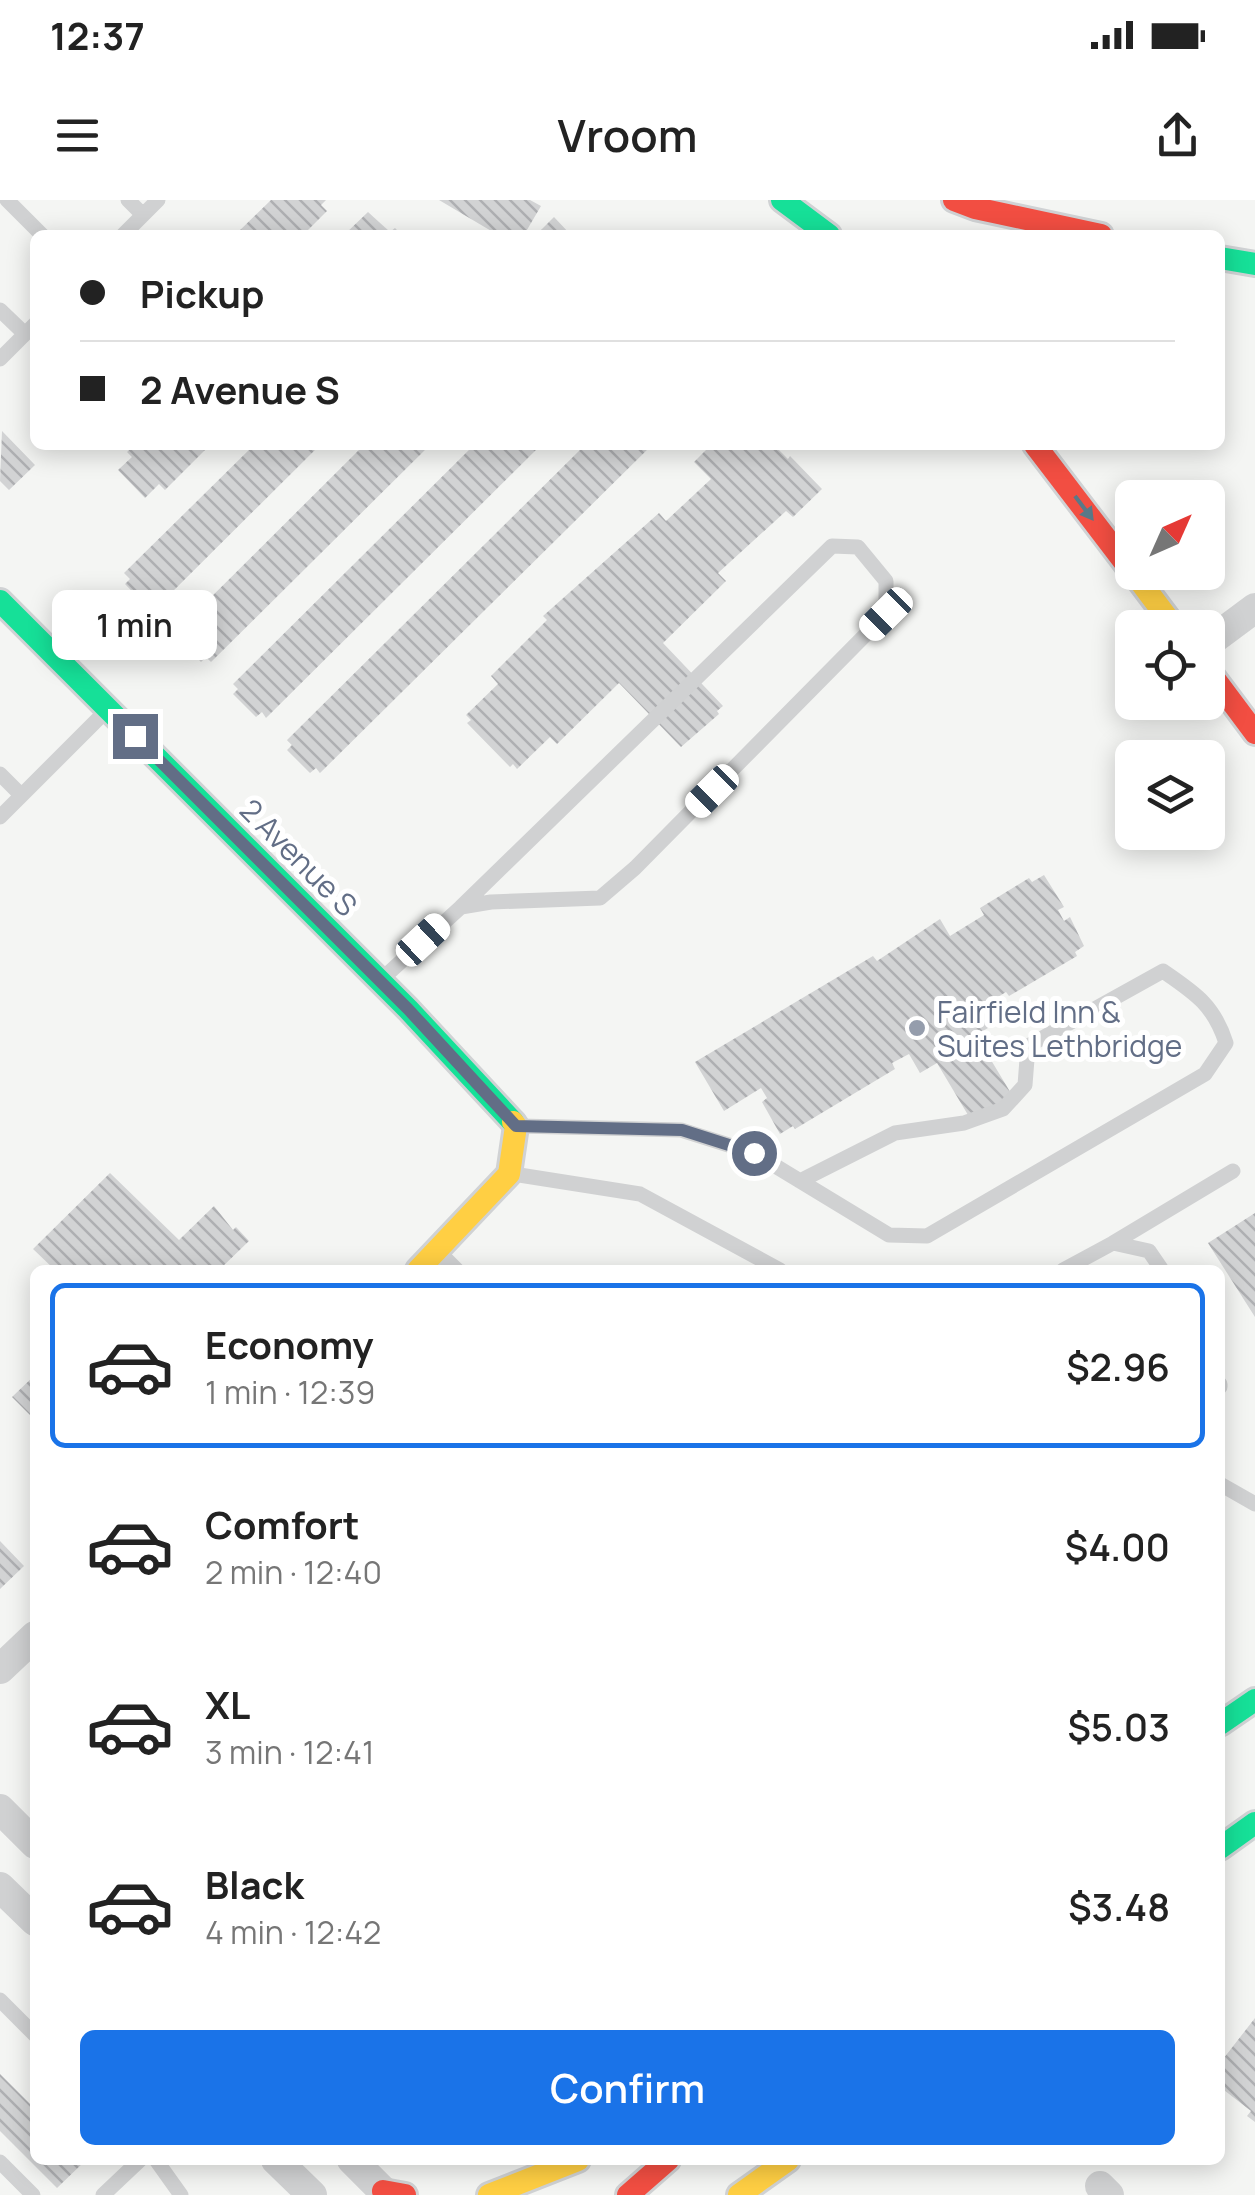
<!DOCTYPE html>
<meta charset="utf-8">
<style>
:root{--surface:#fff;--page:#f2f2f2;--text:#222;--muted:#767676;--line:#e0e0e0;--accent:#1a73e8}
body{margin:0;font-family:Manrope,sans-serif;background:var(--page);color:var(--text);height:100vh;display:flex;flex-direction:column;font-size:38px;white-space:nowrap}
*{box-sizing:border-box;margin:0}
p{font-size:32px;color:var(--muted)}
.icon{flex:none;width:55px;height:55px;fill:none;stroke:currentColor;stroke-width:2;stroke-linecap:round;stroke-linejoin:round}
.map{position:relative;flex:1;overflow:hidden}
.drawer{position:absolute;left:30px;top:1065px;width:1195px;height:900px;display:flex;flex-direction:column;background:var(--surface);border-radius:15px;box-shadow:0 5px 25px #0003}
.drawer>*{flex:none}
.hud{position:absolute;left:30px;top:30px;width:1195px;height:220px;border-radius:15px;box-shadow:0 5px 25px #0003;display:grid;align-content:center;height:220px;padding:0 50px;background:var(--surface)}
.needle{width:65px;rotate:45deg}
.fabs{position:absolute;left:1115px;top:280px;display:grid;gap:20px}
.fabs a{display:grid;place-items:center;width:110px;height:110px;border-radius:15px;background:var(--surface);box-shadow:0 5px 25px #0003;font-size:50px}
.end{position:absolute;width:45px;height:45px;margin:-22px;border:12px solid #626e86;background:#fff;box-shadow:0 0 0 5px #fff}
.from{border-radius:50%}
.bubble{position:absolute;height:70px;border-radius:15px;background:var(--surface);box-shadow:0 5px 25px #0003;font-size:32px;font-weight:600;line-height:70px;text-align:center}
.car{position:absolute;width:30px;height:60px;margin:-30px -15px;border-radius:12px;box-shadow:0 0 8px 2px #0007;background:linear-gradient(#fff 24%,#345 0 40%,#fff 0 76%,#345 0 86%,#fff 0)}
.hud b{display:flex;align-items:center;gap:35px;height:95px;font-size:38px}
.hud b+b{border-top:2px solid var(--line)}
.hud i{width:25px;height:25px;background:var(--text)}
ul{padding:18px 0 0;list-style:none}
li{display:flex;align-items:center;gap:30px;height:165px;margin:0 20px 15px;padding:0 30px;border:5px solid transparent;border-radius:15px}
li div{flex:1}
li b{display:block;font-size:38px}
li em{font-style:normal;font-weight:600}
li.current{border-color:var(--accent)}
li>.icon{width:90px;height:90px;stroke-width:1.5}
.primary-button{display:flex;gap:20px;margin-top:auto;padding:20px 50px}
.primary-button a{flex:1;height:115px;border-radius:15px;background:var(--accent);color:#fff;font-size:40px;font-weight:600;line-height:115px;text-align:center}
.status{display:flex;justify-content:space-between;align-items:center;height:70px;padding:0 50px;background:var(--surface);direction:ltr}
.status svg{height:28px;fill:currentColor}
header{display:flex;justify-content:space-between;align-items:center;height:130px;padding:0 50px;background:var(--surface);font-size:45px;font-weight:600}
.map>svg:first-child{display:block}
.building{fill:url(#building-back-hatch)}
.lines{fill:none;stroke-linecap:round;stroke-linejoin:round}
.fast-casing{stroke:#d0d2d4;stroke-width:28}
.slow-casing{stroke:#d0d2d4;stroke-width:28}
.jam-casing{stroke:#d0d2d4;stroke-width:28}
.lane{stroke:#d0d1d2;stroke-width:15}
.street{stroke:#d0d1d2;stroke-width:30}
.fast{stroke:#16e098;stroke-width:22}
.slow{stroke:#ffcf43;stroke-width:22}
.jam{stroke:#f24e42;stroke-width:22}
.oneway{fill:#5a7988}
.route{stroke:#626e86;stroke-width:12}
.poi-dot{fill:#959dac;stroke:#fff;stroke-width:4}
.labels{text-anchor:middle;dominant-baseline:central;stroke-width:10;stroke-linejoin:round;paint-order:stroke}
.street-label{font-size:30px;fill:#626e86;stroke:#fff}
.poi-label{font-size:30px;fill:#626e86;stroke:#fff;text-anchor:start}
</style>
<div class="status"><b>12:37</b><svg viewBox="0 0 49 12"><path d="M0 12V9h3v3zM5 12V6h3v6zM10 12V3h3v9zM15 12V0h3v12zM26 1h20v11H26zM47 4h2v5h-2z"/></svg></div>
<header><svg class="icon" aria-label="menu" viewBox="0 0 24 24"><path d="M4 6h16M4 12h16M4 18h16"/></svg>Vroom<svg class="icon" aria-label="share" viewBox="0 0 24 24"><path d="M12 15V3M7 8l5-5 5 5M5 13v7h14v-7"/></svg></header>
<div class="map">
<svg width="1255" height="1995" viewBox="0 0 1255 1995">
<defs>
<pattern id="building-back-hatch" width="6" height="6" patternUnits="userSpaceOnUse" patternTransform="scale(2.5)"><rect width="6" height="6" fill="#d2d3d4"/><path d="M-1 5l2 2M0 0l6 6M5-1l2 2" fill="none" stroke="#aeafb2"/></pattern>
</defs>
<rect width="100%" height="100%" fill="#f4f5f3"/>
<!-- building -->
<path class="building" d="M271,0H326L321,5L327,11L303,35H235Z
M439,0H530L541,6L524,35H498Z
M368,12L390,32L395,28L402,35H344Z
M554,17L571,35H536Z
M2,231L35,265L9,290L0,281Z
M134,245H210L165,290L159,284L145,298L118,270L132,257L127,252Z
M254,245H320L157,407L152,402L147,407L125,384L130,379L124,373Z
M364,245H430L211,462L206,457L201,462L179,439L184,434L179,429Z
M474,245H541L266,518L262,512L256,517L233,494L238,489L233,484Z
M585,245H652L320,573L316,568L310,573L287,550L292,545L287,540Z
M711,245H774L788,259L790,256L822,289L793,317L786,311L718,373L726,381L663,443L723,506L717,511L719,514L681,547L619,483L557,544L550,537L517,569L513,564L510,567L467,523L471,520L466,515L498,484L491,476L547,420L543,416L659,313L666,321L711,279L694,262Z
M1044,675L1064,707L1058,710L1064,721L1070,717L1084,746L1075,752L1077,756L1009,796L1006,792L977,810L988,828L976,835L1012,895L971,920L937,863L920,873L909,854L892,863L895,869L795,929L793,926L780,934L762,902L767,898L761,888L724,911L695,862L873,756L877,761L940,719L950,736L984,715L980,708L1029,678L1032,682Z
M110,973L179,1040L214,1006L233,1030L236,1027L249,1041L219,1070H55L33,1049Z
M1255,1013V1117L1208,1043Z
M35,1175V1220L12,1197Z
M0,1341L24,1366L0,1389Z
M1255,1818V1922L1247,1916L1251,1911L1220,1887V1863Z
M0,1874L35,1909V1960H86L57,1988L0,1931Z"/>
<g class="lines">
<!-- fast casing -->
<g class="fast-casing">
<path id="fast" d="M782,0L829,35
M1220,58L1255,64
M0,401L408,809L513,922
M1220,1524L1255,1500
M1220,1648L1255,1623"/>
</g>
<!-- slow casing -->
<g class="slow-casing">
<path id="slow" d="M1133,372L1175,428
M418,1070L509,974L516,926L513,922
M489,1995L578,1960
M739,1995L788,1960"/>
</g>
<!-- jam casing -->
<g class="jam-casing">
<path id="jam" d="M954,0L975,8L1101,35
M1035,245L1132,372
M1208,470L1255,533
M383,1991L405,1995
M628,1995L668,1960"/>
</g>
<!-- lane -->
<path class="lane" d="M7,0L42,35
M128,0L143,15
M123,35L158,0
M0,110L25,134
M0,159L35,124
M0,574L21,595
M0,617L105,512
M383,778L461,707L491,702L600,698L635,668L886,414V381L858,347L832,346L461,707
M520,926L681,930L754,953L889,1035L927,1036L1205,874L1226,843C1214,805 1195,793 1163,771L1028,846L1025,885L1003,909L964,923L895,933L800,981
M513,974L640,994L780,1070
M1113,1043L1233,971
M438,1051L457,1070
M1063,1070L1113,1043L1149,1051L1162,1070
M1220,1184V1187
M1220,1284L1255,1304
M0,1800L35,1835
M156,1960L181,1995
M0,1962L33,1995
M103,1995L140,1960"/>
<!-- street -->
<path class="street" d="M1208,443L1255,408
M0,1469L35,1436
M0,1609L35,1644
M0,1687L35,1721
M276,1960L312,1995
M352,1960L387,1995
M1100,1986L1109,1995"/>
<!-- fast -->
<use href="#fast" class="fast"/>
<!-- slow -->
<use href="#slow" class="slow"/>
<!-- jam -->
<use href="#jam" class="jam"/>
</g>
<!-- one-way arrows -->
<defs><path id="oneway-solid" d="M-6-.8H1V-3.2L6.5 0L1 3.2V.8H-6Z" transform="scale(2.5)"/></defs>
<use class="oneway" href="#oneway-solid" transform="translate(1084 308) rotate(53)"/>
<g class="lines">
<!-- route -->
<path class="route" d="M135,536L408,809L516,926L682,930L754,953"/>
</g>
<!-- markers -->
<circle class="poi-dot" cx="917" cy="828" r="10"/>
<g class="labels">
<!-- street labels -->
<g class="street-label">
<text transform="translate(299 657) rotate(45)">2 Avenue S</text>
</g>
<!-- poi labels -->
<g class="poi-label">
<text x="937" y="811">Fairfield Inn &amp;<tspan x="937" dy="34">Suites Lethbridge</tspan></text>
</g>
</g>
</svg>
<div class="fabs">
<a><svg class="needle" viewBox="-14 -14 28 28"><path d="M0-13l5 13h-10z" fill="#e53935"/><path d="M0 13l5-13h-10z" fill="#767676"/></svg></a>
<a><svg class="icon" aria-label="locate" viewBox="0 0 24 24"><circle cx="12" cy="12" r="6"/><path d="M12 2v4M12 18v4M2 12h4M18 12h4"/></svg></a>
<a><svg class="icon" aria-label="layers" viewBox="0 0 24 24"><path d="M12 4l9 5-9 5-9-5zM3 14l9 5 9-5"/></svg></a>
</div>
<i class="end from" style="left:754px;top:953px"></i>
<i class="end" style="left:135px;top:536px"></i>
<div class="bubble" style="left:52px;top:390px;width:165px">1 min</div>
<i class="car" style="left:886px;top:414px;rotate:225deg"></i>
<i class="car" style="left:712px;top:591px;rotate:225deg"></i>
<i class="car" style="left:423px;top:740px;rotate:47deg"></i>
<div class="hud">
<b><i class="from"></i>Pickup</b>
<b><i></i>2 Avenue S</b>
</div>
<section class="drawer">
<ul>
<li class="current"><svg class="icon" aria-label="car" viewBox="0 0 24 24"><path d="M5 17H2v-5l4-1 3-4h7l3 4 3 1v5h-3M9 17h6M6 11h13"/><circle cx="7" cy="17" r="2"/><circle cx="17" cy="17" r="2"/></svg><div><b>Economy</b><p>1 min · 12:39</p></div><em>$2.96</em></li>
<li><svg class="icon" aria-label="car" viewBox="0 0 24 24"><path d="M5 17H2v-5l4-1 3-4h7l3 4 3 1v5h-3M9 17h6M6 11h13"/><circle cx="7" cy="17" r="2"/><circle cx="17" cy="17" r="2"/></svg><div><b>Comfort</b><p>2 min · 12:40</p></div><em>$4.00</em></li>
<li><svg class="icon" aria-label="car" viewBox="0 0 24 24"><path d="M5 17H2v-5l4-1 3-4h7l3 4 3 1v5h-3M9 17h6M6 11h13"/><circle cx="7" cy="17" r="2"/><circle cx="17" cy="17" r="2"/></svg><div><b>XL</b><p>3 min · 12:41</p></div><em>$5.03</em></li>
<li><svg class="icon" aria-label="car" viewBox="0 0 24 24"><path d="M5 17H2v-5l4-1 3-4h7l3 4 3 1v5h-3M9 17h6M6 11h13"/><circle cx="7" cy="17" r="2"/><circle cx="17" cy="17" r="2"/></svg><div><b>Black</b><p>4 min · 12:42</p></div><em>$3.48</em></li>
</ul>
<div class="primary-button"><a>Confirm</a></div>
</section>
</div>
